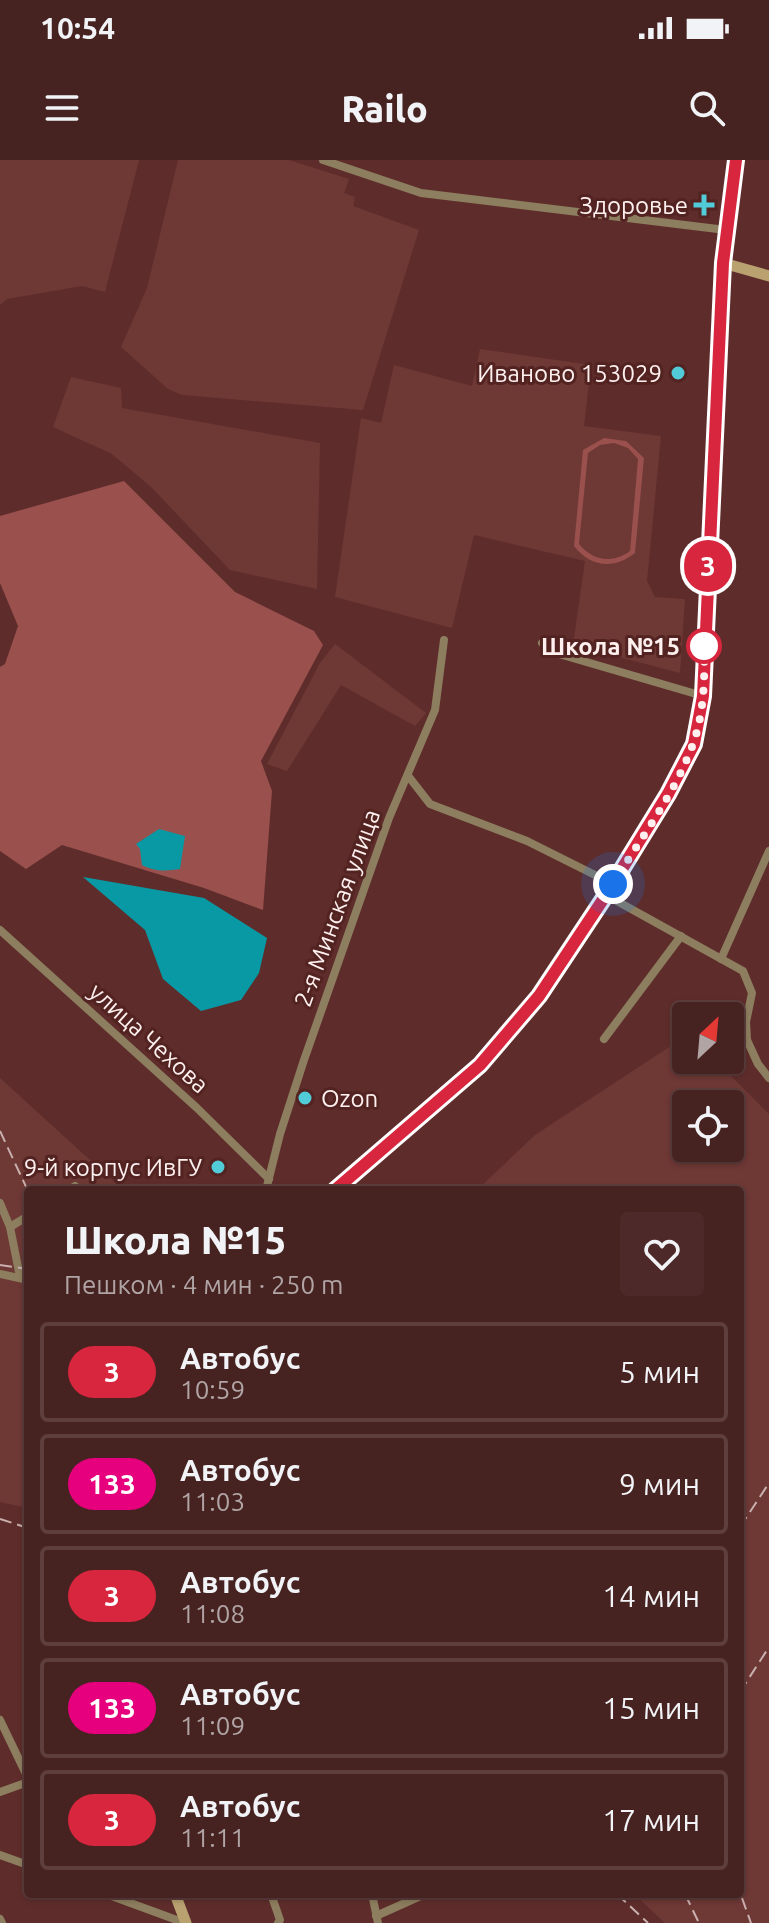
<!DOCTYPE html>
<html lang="ru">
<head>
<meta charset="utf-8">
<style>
	body { margin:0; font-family:Ubuntu,sans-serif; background:#4d2a29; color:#f1f3f6; height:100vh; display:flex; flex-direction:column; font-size:30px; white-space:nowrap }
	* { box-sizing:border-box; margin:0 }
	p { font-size:26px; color:#b0a4a5 }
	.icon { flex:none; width:44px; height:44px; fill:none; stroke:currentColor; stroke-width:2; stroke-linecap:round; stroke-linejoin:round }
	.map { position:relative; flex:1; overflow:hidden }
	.sheet { position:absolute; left:24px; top:1026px; width:720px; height:712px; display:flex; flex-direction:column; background:#462220; border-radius:8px; box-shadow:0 2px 6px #0004,0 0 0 2px #5e3f3e }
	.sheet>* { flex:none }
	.badge { padding:0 16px; border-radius:26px; font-size:28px; line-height:52px }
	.needle { width:52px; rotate:26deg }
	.controls { position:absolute; left:672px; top:842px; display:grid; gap:16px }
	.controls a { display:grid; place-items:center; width:72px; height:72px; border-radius:8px; background:#462220; box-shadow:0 2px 6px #0004,0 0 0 2px #5e3f3e; font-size:40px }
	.you { position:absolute; width:40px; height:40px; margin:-20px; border:6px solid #fff; border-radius:50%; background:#1a73e8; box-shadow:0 0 0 12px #1a73e833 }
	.map>.badge { position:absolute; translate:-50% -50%; box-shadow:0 0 0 4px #fff }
	.round { display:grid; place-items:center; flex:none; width:84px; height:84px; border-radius:8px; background:#4d2a29 }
	.summary { display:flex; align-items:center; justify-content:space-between; height:136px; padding:0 40px }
	h1 { font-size:38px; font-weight:800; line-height:60px }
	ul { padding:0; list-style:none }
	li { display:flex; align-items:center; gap:24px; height:100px; margin:0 16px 12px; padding:0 24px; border:4px solid #5e3f3e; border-radius:8px }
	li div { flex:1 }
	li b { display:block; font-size:30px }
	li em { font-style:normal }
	li .badge { min-width:88px; font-weight:700; text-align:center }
	.status { display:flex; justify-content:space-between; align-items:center; height:56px; padding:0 40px; background:#462220; direction:ltr }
	.status svg { height:22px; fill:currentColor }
	header { display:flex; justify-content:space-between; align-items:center; height:104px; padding:0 40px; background:#462220; font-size:36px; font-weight:800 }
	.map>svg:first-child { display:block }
</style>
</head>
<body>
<div class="status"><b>10:54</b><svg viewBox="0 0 49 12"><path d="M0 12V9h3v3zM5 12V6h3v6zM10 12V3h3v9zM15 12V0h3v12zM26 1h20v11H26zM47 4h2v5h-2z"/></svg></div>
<header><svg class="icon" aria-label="menu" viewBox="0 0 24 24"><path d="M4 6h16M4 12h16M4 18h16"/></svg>Railo<svg class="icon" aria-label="search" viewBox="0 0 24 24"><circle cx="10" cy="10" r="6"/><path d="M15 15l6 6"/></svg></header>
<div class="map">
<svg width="769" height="1763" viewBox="0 0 769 1763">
	<rect width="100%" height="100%" fill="#5e2d2b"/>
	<!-- built -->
	<g fill="#6e3835" fill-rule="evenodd">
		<path d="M 0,0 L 139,0 L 105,132 L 82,126 L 7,139 L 0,145 Z"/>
		<path d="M 178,0 L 289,0 L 349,19 L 344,33 L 355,37 L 353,46 L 419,70 L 363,250 L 182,235 L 168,229 L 121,187 L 147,128 Z"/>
		<path d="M 480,189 L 591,205 L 584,266 L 661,276 L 647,421 L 655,437 L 685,439 L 680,513 L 573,485 L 585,401 L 474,375 L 452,468 L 335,437 L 361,258 L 381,263 L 394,205 L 472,226 Z"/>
		<path d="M 71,217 L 121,228 L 122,248 L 320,283 L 317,429 L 230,410 L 152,328 L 112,294 L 53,267 Z"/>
		<path d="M 335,484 L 426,553 L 415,566 L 341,525 L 287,611 L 267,604 L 320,503 Z"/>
		<path d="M 686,876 L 686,900 L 715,900 L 769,954 L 769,1763 L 665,1763 L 634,1734 L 740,1734 L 740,1030 L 477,1030 L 535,975 ZM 686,944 L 730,944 L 730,988 L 686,988 Z"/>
		<path d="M 0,918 L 123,1030 L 28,1030 L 28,1348 L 0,1342 Z"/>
	</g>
	<!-- garden -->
	<g fill="#9a504c" fill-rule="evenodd">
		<path d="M 604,278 L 626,281 L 644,298 L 635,393 C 614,410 590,407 574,386 L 583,290 ZM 614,283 L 628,288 L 638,299 L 630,391 C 612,404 593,401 579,384 L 588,293 L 600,285 Z"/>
		<path d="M 124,321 L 235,432 L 314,471 L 323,485 L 261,601 L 272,631 L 263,750 L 204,728 L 62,685 L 26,709 L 0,691 L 0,507 L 5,504 L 18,466 L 0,423 L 0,356 Z"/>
	</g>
	<!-- water -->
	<g fill="#0999a4">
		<path d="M 159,669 L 185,676 L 180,709 C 166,711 155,712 142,705 L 140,689 L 136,684 Z"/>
		<path d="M 83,717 L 204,738 L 267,778 L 259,813 L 241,840 L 201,851 L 163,819 L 145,770 Z"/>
	</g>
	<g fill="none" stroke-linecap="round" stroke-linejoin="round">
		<!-- street -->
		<g stroke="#8d7e5f" stroke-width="8">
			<path d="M 323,0 L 421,33 L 726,70"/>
			<path d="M 542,483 L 559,494 L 703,536"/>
			<path d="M 409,617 L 430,644 L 527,681 L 613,724"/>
			<path d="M 606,735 L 743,811 L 752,833 L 746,862 L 747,880 L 758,904 L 769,918"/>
			<path d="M 0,770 L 197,948 L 269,1019"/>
			<path d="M 721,799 L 769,691"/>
			<path d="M 604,879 L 681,776"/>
			<path d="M 69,1030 L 75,1026 L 78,1030"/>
			<path d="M 266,1030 L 280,974 L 304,900 L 389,658 L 435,550 L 444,480"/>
			<path d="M 0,1043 L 10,1067"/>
			<path d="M 0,1114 L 28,1120"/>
			<path d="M 20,1117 L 10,1067 L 28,1056"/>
			<path d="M 0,1560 L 28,1618"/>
			<path d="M 0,1632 L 28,1622"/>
			<path d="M 0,1695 L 28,1705"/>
			<path d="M 106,1734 L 185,1763"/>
			<path d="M 271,1734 L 280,1760 L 278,1763"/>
			<path d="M 372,1734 L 378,1763"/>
			<path d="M 376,1756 L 425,1734"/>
			<path d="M 0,1759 L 2,1763"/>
		</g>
		<!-- secondary -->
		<g stroke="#b9a170" stroke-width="11">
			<path d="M 723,103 L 769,116"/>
			<path d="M 335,1030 L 480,905 L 539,836 L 606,735 L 668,634 L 694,584 L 703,536 L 723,103 L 736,0"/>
			<path d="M 175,1734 L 186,1763"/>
		</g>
		<!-- rail -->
		<g stroke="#c9b0ae" stroke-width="2" stroke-dasharray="12 6" stroke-linecap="butt">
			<path d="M 0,971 L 28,1031"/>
			<path d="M 0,1105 L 28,1109"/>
			<path d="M 0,1359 L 28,1368"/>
			<path d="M 740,1367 L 769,1323"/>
			<path d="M 740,1532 L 769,1487"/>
			<path d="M 617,1734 L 648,1763"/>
			<path d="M 685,1734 L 699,1763"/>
			<path d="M 742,1738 L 751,1763"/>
		</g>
	</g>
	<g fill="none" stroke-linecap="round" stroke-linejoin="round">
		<defs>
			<path id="line" d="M 335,1030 L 480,905 L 539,836 L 606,735 L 668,634 L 694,584 L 703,536 L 723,103 L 736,0"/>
		</defs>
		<!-- line casing -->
		<use href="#line" stroke="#fff" stroke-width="18"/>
		<!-- line -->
		<use href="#line" stroke="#d7263d" stroke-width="12"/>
		<!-- walk -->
		<path stroke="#fdf0ef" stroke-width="8" stroke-dasharray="0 14.4" d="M 613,724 C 640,679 675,634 693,584 C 704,554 705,518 704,486"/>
	</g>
	<!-- markers -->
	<g fill="#52cbd8" stroke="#522321" stroke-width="3">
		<path d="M700 33h8v8h8v8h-8v8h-8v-8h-8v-8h8z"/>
		<circle cx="678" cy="213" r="8"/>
		<circle cx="305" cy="938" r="8"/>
		<circle cx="218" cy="1007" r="8"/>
	</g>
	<circle fill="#fff" stroke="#d7263d" stroke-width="4" cx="704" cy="486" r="16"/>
	<g text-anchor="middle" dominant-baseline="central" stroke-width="6" stroke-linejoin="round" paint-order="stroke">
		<!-- poi labels -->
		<g font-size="24" fill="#fdf0ef" stroke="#522321" text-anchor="end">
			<text x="688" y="45">Здоровье</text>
			<text x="662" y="213">Иваново 153029</text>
			<text x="321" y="938" text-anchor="start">Ozon</text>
			<text x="202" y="1007">9-й корпус ИвГУ</text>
		</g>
		<!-- stop labels -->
		<g font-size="24" font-weight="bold" fill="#fdf0ef" stroke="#522321" text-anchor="end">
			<text x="680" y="486">Школа №15</text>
		</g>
		<!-- street labels -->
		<g font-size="24" fill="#fdf0ef" stroke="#522321">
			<text transform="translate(337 748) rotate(-70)">2-я Минская улица</text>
			<text transform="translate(149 878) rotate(42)">улица Чехова</text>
		</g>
	</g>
</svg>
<div class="controls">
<a><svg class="needle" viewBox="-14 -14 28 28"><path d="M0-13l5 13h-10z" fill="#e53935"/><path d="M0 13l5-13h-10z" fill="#b0a4a5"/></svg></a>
<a><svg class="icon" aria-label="locate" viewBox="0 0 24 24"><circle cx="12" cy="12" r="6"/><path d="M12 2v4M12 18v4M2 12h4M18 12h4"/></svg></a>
</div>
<div class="you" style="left:613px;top:724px"></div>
<b class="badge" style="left:708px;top:406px;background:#d7263d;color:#fff">3</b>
<section class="sheet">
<div class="summary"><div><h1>Школа №15</h1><p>Пешком · 4 мин · 250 m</p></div><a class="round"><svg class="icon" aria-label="heart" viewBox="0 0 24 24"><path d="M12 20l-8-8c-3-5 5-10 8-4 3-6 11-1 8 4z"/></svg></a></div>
<ul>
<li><span class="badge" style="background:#d7263d;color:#fff">3</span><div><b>Автобус</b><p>10:59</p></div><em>5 мин</em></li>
<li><span class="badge" style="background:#e6007e;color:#fff">133</span><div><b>Автобус</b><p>11:03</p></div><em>9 мин</em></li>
<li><span class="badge" style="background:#d7263d;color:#fff">3</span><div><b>Автобус</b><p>11:08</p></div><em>14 мин</em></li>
<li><span class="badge" style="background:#e6007e;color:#fff">133</span><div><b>Автобус</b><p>11:09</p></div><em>15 мин</em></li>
<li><span class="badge" style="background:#d7263d;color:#fff">3</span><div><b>Автобус</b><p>11:11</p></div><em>17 мин</em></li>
</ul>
</section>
</div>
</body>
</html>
